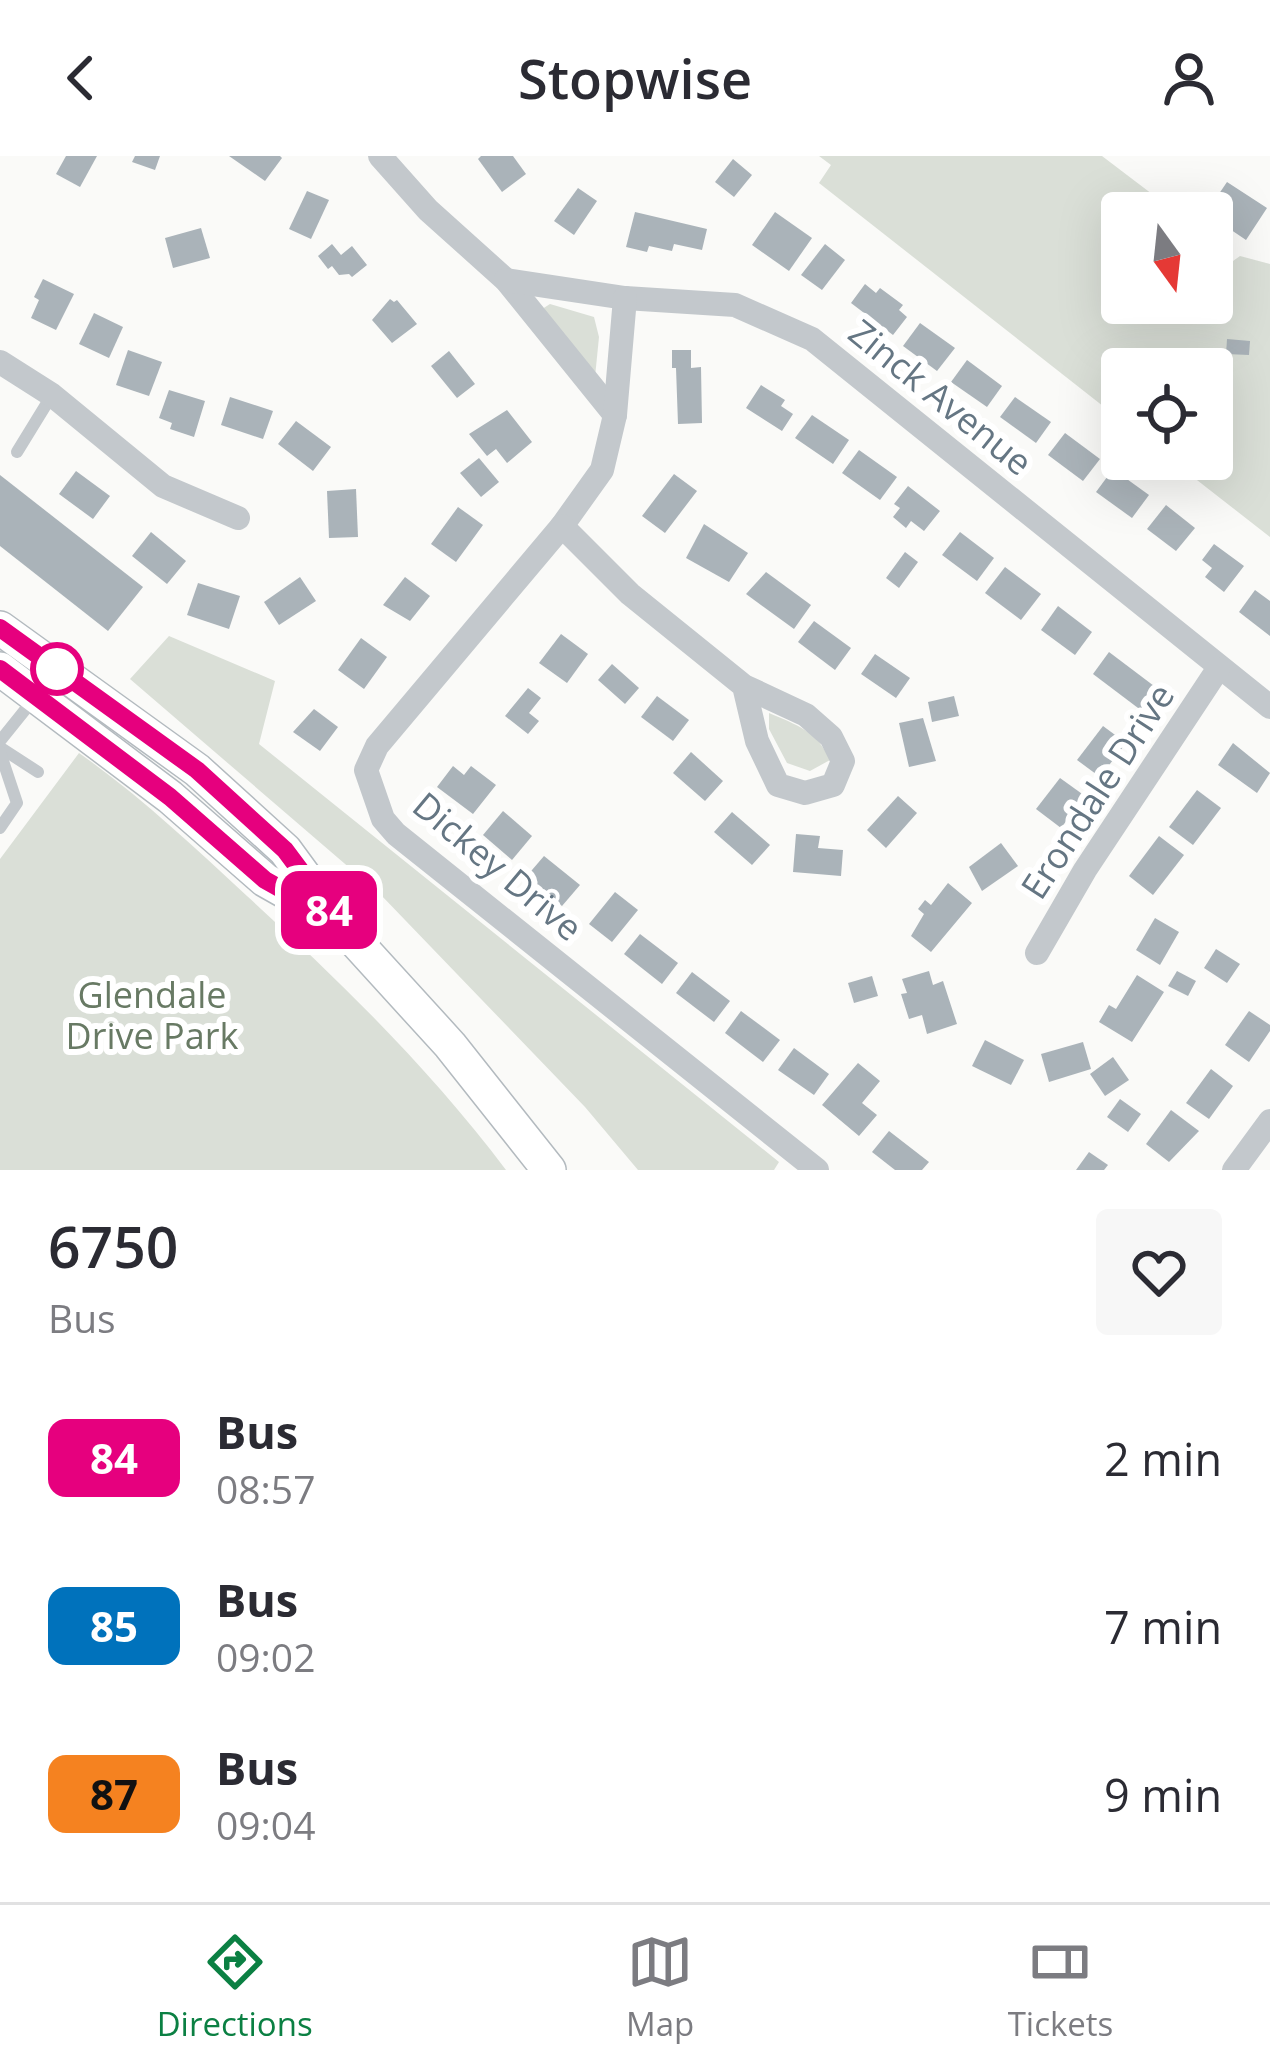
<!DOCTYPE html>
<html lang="en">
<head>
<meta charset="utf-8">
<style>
	body { margin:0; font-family:"Open Sans",sans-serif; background:#f7f7f7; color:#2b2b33; height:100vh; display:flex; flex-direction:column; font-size:45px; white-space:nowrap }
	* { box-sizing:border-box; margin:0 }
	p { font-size:39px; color:#7c7c81 }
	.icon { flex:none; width:66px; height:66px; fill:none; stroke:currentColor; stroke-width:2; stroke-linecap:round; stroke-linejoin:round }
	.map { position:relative; height:1014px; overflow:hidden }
	.drawer { display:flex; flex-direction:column; background:#fff; flex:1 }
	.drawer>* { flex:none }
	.badge { padding:0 24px; border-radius:18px; font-size:42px; line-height:78px }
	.needle { width:78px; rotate:165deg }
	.buttons { position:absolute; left:1101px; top:36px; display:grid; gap:24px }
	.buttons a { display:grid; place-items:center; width:132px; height:132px; border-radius:12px; background:#fff; box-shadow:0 12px 48px #0002; font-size:60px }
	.map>.badge { position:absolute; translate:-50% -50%; box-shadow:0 0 0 6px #fff }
	.round { display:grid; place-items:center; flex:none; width:126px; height:126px; border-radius:12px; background:#f7f7f7 }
	.headline { display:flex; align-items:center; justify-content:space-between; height:204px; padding:0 48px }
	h1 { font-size:57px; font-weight:600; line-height:90px }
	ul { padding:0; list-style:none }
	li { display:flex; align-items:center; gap:36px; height:168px; padding:0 48px }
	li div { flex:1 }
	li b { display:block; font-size:45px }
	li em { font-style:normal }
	li .badge { min-width:132px; font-weight:700; text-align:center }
	header { display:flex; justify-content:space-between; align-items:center; height:156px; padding:0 48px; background:#fff; font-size:54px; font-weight:600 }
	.tabs { display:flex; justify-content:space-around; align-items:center; height:168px; border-top:3px solid #e1e1e2; background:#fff; font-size:33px; color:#7c7c81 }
	.tabs a { display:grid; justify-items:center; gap:6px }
	.tabs .on { color:#0b8043 }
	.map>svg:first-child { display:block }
</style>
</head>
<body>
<header><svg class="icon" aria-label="back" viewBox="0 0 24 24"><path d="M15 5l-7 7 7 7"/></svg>Stopwise<svg class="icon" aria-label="person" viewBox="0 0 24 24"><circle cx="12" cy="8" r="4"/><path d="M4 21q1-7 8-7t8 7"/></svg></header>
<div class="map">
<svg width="1270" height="1014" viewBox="0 0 1270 1014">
	<rect width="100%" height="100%" fill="#fafaf8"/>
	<!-- green -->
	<g fill="#dadfd7">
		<path d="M 819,0 L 1102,0 L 1177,57 L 1122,57 L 1122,147 L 1212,147 L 1212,120 L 1240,100 L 1270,108 L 1270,381 L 1170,303 L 1212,303 L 1212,213 L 1122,213 L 1122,265 L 819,27 L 831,9 Z"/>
		<path d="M 550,148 L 594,161 L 599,181 L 595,221 L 536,157 Z"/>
		<path d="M 169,480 L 275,525 L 259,588 L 779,1006 L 774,1014 L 638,1014 L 585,951 L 380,738 L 130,523 Z"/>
		<path d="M 769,557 C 797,569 817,575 830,604 L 810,615 L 787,607 L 769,573 Z"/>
		<path d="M 79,597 C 139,639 193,690 247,740 C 339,824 431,914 506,1014 L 0,1014 L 0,703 Z"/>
	</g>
	<!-- building -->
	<g fill="#aab3b9">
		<path d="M 66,0 L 97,0 L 80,31 L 56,18 Z"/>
		<path d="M 135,0 L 160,0 L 155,14 L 132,6 Z"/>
		<path d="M 229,0 L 280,0 L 282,2 L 265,25 Z"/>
		<path d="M 481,0 L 513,0 L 526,18 L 502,36 L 478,3 Z"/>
		<path d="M 733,3 L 752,19 L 734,41 L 715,26 Z"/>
		<path d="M 1227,26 L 1267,52 L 1246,84 L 1212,61 L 1212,57 L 1206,57 Z"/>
		<path d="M 578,32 L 597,45 L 574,79 L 554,65 Z"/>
		<path d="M 307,35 L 329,44 L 311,83 L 289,73 Z"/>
		<path d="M 635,56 L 707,73 L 702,94 L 674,88 L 672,95 L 649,90 L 647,96 L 626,91 Z"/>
		<path d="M 775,56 L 812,82 L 789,115 L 752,89 Z"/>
		<path d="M 201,72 L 210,102 L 173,112 L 165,82 Z"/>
		<path d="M 332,88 L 341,99 L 352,90 L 367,109 L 352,121 L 349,118 L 339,119 L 332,110 L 328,113 L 318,100 Z"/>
		<path d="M 825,88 L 845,104 L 822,134 L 801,119 Z"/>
		<path d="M 43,123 L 74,138 L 56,174 L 31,162 L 39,144 L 34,141 Z"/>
		<path d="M 865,128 L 876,137 L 880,132 L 903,149 L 899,154 L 907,161 L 893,179 L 851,147 Z"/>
		<path d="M 390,143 L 394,146 L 397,144 L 417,168 L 392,187 L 372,164 Z"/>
		<path d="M 94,157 L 123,171 L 109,202 L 79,188 Z"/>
		<path d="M 920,167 L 955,192 L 937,215 L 903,190 Z"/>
		<path d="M 1227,183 L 1250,185 L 1249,199 L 1226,198 Z"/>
		<path d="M 128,194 L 162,206 L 149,240 L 116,229 Z"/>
		<path d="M 672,194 L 691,194 L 691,212 L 701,211 L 702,267 L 678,268 L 676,212 L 672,212 Z"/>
		<path d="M 449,195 L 475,228 L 457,242 L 431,210 Z"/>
		<path d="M 967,204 L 1002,230 L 987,251 L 951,226 Z"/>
		<path d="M 761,229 L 785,244 L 781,250 L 793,258 L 782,275 L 746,252 Z"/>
		<path d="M 169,234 L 205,245 L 194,281 L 170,273 L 172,267 L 159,262 Z"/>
		<path d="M 230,241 L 273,255 L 263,283 L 221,269 Z"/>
		<path d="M 1015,241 L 1051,266 L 1036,287 L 1000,261 Z"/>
		<path d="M 507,254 L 532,286 L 507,307 L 496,293 L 487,300 L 469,278 Z"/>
		<path d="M 812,259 L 849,284 L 833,308 L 795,282 Z"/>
		<path d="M 296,265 L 331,291 L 313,315 L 278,288 Z"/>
		<path d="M 1065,277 L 1100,303 L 1083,325 L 1048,299 Z"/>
		<path d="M 859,294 L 897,321 L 880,344 L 842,317 Z"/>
		<path d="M 479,302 L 499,326 L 481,341 L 460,317 Z"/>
		<path d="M 1113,313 L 1149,339 L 1132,362 L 1096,336 Z"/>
		<path d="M 76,315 L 110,340 L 93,363 L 59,338 Z"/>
		<path d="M 674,318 L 697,335 L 665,377 L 642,360 Z"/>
		<path d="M 0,319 L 143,431 L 108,475 L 0,390 Z"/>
		<path d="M 908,330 L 940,355 L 924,375 L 911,365 L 906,372 L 893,361 L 900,352 L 894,348 Z"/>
		<path d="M 356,333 L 358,381 L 329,382 L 327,335 Z"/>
		<path d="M 1166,349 L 1195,372 L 1176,395 L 1147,373 Z"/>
		<path d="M 458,351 L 483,369 L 456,406 L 431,388 Z"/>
		<path d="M 704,368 L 748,397 L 729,426 L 686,402 Z"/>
		<path d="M 151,376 L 186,405 L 167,428 L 132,400 Z"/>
		<path d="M 960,376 L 994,402 L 977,425 L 942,399 Z"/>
		<path d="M 1214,388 L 1244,410 L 1224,436 L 1205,421 L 1212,412 L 1202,404 Z"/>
		<path d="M 905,396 L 918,406 L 899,432 L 886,422 Z"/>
		<path d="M 1005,411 L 1041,438 L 1021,464 L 985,437 Z"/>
		<path d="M 766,416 L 811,449 L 794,473 L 746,438 Z"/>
		<path d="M 300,421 L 316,445 L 279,469 L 264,446 Z"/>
		<path d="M 405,421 L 430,440 L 410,465 L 383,449 Z"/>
		<path d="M 198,427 L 240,440 L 229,473 L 187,459 Z"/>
		<path d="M 1255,434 L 1270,445 L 1270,480 L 1239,456 Z"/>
		<path d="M 1058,450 L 1092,476 L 1075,499 L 1041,474 Z"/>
		<path d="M 814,465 L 851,492 L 835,514 L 798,486 Z"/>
		<path d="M 561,478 L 588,498 L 567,527 L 539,507 Z"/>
		<path d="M 361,482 L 387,501 L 364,533 L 338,514 Z"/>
		<path d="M 1109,496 L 1162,536 L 1146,558 L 1093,518 Z"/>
		<path d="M 875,498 L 910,522 L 896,542 L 861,518 Z"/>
		<path d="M 612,508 L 639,532 L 625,548 L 598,524 Z"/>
		<path d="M 528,532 L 541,542 L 529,557 L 539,565 L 528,578 L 505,560 Z"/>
		<path d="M 657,540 L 689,564 L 673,585 L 641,561 Z"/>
		<path d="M 954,540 L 959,560 L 932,566 L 928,546 Z"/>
		<path d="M 314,553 L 338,571 L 320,595 L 293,576 Z"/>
		<path d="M 923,562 L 936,605 L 909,611 L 899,567 Z"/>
		<path d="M 1103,570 L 1126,587 L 1100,621 L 1077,604 Z"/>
		<path d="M 1233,587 L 1270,617 L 1257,637 L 1218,609 Z"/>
		<path d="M 691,596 L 723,625 L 705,645 L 673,617 Z"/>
		<path d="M 453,610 L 464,619 L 471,610 L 496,629 L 473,658 L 437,631 Z"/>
		<path d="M 1060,622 L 1085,640 L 1061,672 L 1036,653 Z"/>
		<path d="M 1197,634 L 1221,652 L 1193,689 L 1169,671 Z"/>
		<path d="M 898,640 L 917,657 L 886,692 L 867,674 Z"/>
		<path d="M 503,655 L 532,680 L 512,704 L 483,679 Z"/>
		<path d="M 732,656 L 770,689 L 752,709 L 714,676 Z"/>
		<path d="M 796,678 L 820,680 L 818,692 L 843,694 L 841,720 L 793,716 Z"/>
		<path d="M 1159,680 L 1184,699 L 1153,739 L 1129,720 Z"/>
		<path d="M 1001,687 L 1018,710 L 982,735 L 969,711 Z"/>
		<path d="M 544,700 L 580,729 L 562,750 L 526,721 Z"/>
		<path d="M 948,727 L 972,747 L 931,796 L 911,780 L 924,758 L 918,753 L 925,744 L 931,749 Z"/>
		<path d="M 615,736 L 638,754 L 612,786 L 589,768 Z"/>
		<path d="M 1155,762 L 1179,776 L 1160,809 L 1136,794 Z"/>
		<path d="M 640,778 L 678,807 L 662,828 L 624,798 Z"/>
		<path d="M 1216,793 L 1240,808 L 1227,827 L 1204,812 Z"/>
		<path d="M 929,815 L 933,829 L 943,825 L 957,868 L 927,878 L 922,859 L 909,863 L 901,838 L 907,837 L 902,823 Z"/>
		<path d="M 1177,815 L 1196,825 L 1188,840 L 1168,830 Z"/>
		<path d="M 692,816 L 730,845 L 714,866 L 676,837 Z"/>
		<path d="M 1137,819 L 1164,836 L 1132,886 L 1099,866 L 1109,849 L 1116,853 Z"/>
		<path d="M 872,820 L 878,840 L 854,847 L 848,827 Z"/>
		<path d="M 741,855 L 780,884 L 763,906 L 725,877 Z"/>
		<path d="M 1249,855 L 1270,869 L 1270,875 L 1249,906 L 1225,889 Z"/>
		<path d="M 985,884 L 1024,904 L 1011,929 L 972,910 Z"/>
		<path d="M 1083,886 L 1091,913 L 1049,926 L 1041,898 Z"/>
		<path d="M 794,892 L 829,918 L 814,939 L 778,914 Z"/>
		<path d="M 1113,901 L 1129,924 L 1105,940 L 1090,918 Z"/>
		<path d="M 858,907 L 880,925 L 862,947 L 877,959 L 859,980 L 822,949 Z"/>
		<path d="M 1211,913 L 1233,930 L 1209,963 L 1186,947 Z"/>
		<path d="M 1120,943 L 1141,958 L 1128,976 L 1107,961 Z"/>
		<path d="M 1171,954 L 1199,975 L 1169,1006 L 1146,988 Z"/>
		<path d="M 889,975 L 929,1006 L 922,1014 L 895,1014 L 872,996 Z"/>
		<path d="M 1089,996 L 1108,1009 L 1104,1014 L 1076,1014 Z"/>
	</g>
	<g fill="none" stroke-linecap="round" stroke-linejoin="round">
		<defs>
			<g id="secondary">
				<path d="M 0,472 L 197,614 L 285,694 L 337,765 L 450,889 L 549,1014"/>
				<path d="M 0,513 L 170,641 L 265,724 L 325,758"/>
			</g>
		</defs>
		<!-- secondary casing -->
		<use href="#secondary" stroke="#b3babf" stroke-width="36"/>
		<!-- lane -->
		<g stroke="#c3c8cc" stroke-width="12">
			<path d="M 17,296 L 52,239"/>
			<path d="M 0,585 L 33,544"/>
			<path d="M 1,592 L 38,616"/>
			<path d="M 0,596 L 17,647 L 0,672"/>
		</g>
		<!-- street -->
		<g stroke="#c3c8cc" stroke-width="24">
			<path d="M 380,0 L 428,54 L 506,124 L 615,259"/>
			<path d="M 506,124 L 625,142 L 735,149 L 812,183 L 1270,551"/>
			<path d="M 625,142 L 615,259 L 602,314 L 562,370 L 377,590 L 366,614 L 383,663 L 396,678 L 817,1014"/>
			<path d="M 0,206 L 52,239 L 163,330 L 238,362"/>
			<path d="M 562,370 L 630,438 L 744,530 L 806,559 L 831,581 L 843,605 L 833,629 L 805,637 L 778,629 L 757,585 L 744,530"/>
			<path d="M 1037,797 L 1085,714 L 1218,513"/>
			<path d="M 1234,1014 L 1270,965"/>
		</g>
		<!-- secondary -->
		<use href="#secondary" stroke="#fff" stroke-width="33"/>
	</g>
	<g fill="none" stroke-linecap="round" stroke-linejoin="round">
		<defs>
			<path id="line" d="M 0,472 L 197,614 L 285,694 L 338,765 L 265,724 L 170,641 L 0,513"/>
		</defs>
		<!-- line casing -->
		<use href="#line" stroke="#fff" stroke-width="27"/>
		<!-- line -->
		<use href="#line" stroke="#e6007e" stroke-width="18"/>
	</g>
	<!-- markers -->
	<circle fill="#fff" stroke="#e6007e" stroke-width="6" cx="57" cy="513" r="24"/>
	<g text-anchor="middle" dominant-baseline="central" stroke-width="12" stroke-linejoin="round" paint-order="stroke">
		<!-- street labels -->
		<g font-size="36" fill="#657683" stroke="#fff">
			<text transform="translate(941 241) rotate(39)">Zinck Avenue</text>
			<text transform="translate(1097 635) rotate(-57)">Erondale Drive</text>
			<text transform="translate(498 710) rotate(40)">Dickey Drive</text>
		</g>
		<!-- park labels -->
		<g font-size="36" fill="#687a64" stroke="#fff">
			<text x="152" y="838">Glendale<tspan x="152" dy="41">Drive Park</tspan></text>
		</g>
	</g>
</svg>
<div class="buttons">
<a><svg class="needle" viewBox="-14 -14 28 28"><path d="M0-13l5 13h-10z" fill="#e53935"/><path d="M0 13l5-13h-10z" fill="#7c7c81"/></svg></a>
<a><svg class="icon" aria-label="locate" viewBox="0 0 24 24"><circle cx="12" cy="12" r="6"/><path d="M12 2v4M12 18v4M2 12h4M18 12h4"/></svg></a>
</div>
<b class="badge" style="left:329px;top:754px;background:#e6007e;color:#fff">84</b>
</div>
<section class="drawer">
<div class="headline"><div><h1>6750</h1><p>Bus</p></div><a class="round"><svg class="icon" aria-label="heart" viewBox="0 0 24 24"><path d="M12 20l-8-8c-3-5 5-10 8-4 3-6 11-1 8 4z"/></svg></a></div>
<ul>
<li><span class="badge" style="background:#e6007e;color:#fff">84</span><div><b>Bus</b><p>08:57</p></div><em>2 min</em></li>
<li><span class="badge" style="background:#0072bc;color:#fff">85</span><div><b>Bus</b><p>09:02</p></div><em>7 min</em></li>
<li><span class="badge" style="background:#f58220;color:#111">87</span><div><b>Bus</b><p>09:04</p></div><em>9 min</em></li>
</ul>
</section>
<nav class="tabs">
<a class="on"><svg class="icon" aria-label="directions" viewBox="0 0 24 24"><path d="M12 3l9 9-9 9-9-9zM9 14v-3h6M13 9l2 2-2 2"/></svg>Directions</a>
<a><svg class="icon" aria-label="map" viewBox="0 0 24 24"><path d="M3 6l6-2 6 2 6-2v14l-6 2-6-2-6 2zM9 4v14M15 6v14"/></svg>Map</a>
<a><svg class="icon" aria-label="tickets" viewBox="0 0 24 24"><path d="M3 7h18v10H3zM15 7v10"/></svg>Tickets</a>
</nav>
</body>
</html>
